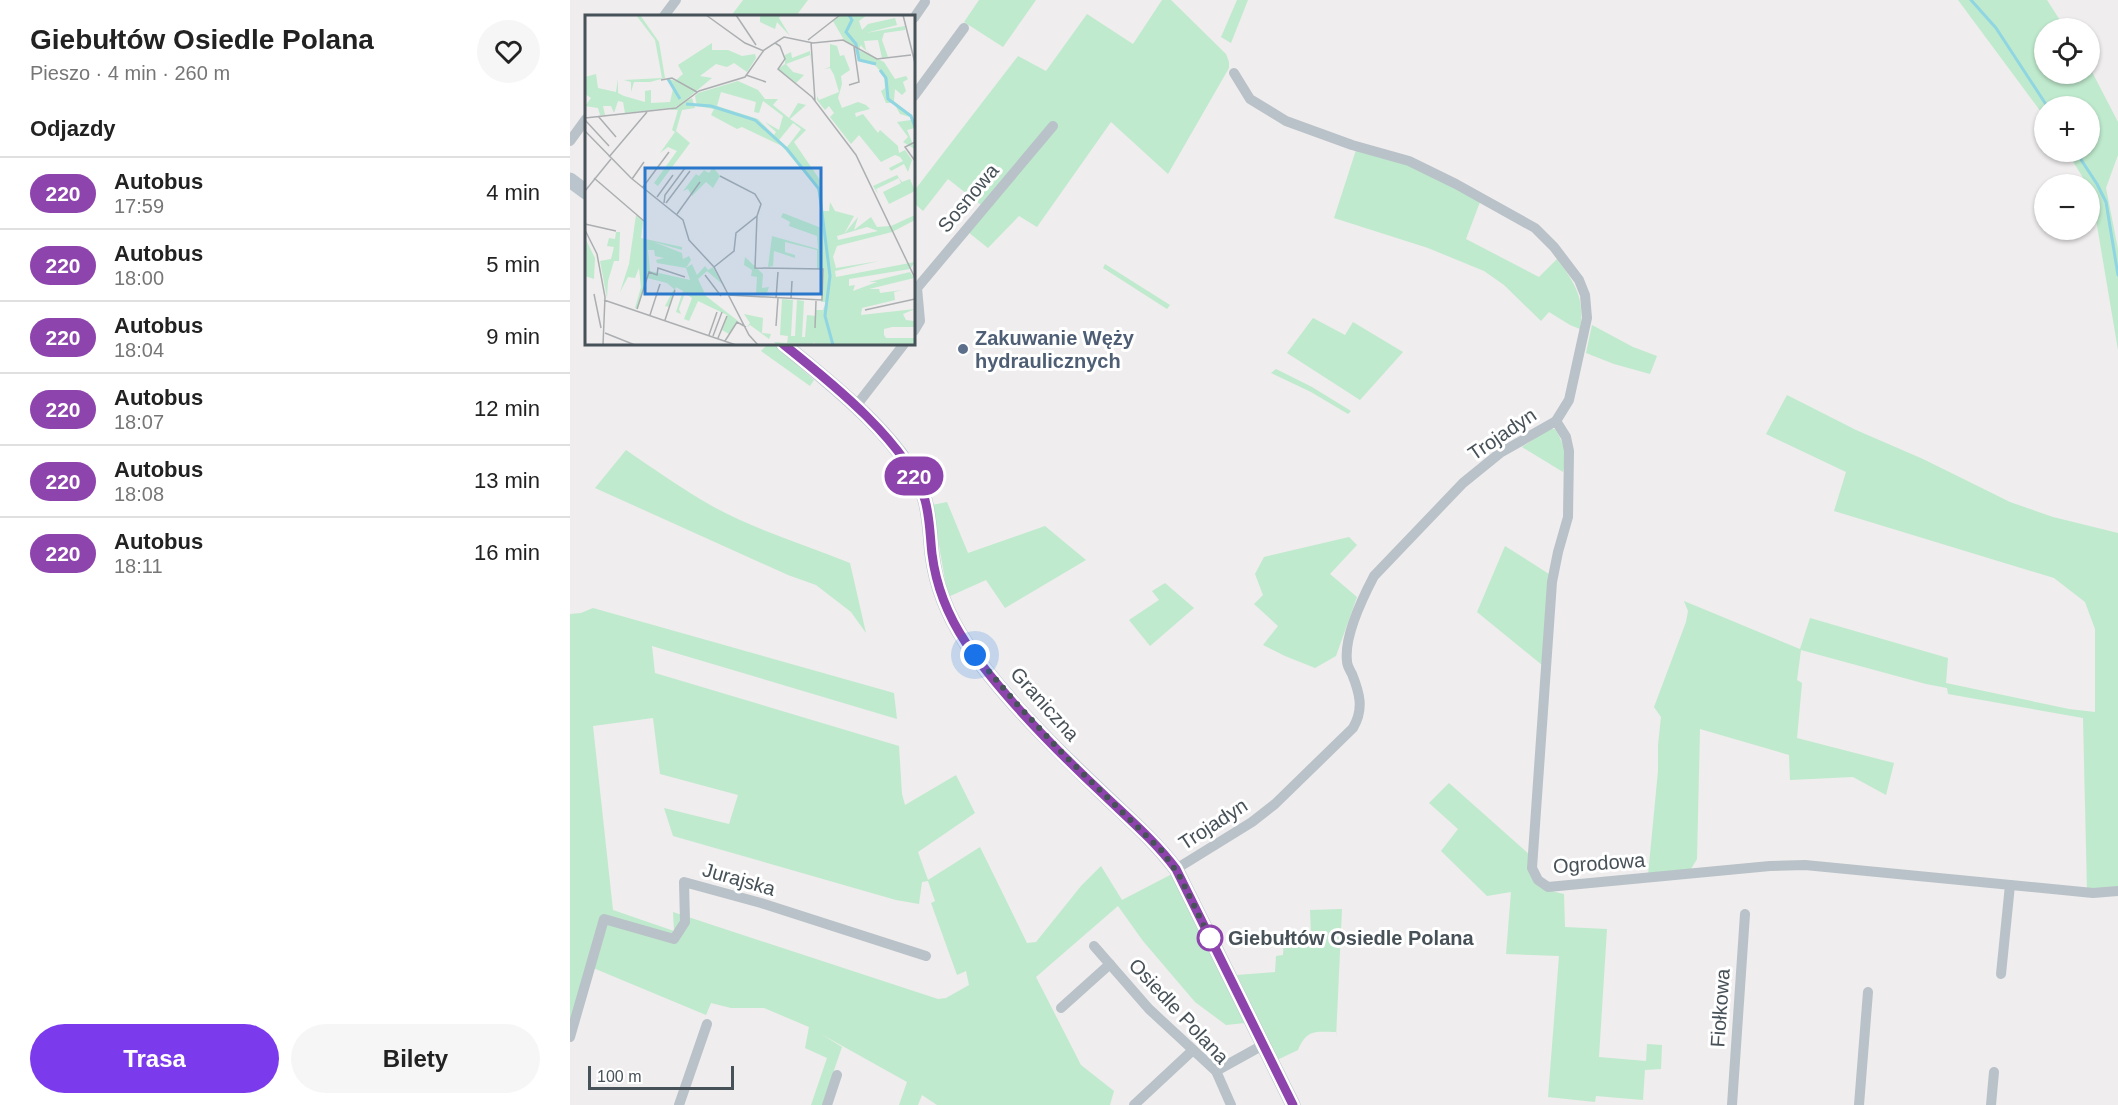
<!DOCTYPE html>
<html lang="pl">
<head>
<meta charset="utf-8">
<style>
	body { margin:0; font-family:Helvetica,sans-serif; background:#f6f6f6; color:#222; height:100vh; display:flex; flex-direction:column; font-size:22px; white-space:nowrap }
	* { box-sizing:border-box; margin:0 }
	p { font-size:20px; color:#767676 }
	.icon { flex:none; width:33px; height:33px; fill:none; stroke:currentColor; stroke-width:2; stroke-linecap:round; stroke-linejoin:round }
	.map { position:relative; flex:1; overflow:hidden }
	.sheet { display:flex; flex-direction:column; background:#fff; width:570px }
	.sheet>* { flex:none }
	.badge { padding:0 12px; border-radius:20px; font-size:21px; line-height:39px }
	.fabs { position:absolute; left:1464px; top:18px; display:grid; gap:12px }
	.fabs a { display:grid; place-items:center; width:66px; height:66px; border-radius:50%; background:#fff; box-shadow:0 2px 4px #0004; font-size:30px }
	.scale { position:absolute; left:18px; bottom:15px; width:146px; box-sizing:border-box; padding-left:6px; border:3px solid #475158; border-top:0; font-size:16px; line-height:21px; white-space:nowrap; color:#475158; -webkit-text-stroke:4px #fff; paint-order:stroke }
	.you { position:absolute; width:30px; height:30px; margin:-15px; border:4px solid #fff; border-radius:50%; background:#1a73e8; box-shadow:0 0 0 9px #1a73e833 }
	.map>.badge { position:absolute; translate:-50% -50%; box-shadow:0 0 0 3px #fff }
	h2 { padding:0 30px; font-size:22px; line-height:54px }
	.round { display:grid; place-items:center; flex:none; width:63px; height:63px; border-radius:32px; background:#f6f6f6 }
	.headline { display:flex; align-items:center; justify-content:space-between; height:102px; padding:0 30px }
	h1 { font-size:28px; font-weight:700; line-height:45px }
	.action { display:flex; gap:12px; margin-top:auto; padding:12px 30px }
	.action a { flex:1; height:69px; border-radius:36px; background:#7c3aed; color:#fff; font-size:24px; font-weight:700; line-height:69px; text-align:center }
	.action a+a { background:#f6f6f6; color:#222 }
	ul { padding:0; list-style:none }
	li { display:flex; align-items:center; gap:18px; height:72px; padding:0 30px; border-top:2px solid #e0e0e0 }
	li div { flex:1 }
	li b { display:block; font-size:22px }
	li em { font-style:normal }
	li .badge { min-width:66px; font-weight:700; text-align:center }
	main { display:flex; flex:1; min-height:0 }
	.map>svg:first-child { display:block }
</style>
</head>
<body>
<main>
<section class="sheet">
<div class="headline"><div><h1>Giebułtów Osiedle Polana</h1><p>Pieszo · 4 min · 260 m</p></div><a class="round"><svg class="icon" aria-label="heart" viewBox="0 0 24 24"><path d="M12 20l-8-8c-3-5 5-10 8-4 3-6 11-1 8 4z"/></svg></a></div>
<h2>Odjazdy</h2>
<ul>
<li><span class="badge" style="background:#8e44ad;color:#fff">220</span><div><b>Autobus</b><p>17:59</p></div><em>4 min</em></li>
<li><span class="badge" style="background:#8e44ad;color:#fff">220</span><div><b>Autobus</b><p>18:00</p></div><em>5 min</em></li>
<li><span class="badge" style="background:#8e44ad;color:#fff">220</span><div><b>Autobus</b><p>18:04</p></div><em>9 min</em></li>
<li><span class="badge" style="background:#8e44ad;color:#fff">220</span><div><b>Autobus</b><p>18:07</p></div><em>12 min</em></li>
<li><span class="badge" style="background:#8e44ad;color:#fff">220</span><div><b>Autobus</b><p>18:08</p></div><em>13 min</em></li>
<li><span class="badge" style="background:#8e44ad;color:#fff">220</span><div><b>Autobus</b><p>18:11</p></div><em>16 min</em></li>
</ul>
<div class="action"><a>Trasa</a><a>Bilety</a></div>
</section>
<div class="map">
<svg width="1548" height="1105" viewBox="0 0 1548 1105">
	<rect width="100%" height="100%" fill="#efeded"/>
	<!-- green -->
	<g fill="#bfeacd" fill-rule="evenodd">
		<path d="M 173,0 L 238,0 L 226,16 L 161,16 Z"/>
		<path d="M 409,0 L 466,0 L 433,47 L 394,22 Z"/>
		<path d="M 592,0 L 601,0 L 656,54 L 659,62 L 659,68 L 598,174 L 541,122 L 467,227 L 449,216 L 418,248 L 393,228 L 411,205 L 378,179 L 353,211 L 344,203 L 344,191 L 448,56 L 476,71 L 517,14 L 563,44 Z"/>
		<path d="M 667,0 L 678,0 L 661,43 L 651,37 Z"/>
		<path d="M 1388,0 L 1477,0 L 1495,28 L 1474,28 L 1474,74 L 1520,74 L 1520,68 L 1548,122 L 1548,155 L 1536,188 L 1548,249 L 1548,350 L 1520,184 L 1517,184 L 1497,152 L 1520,152 L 1520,106 L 1474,106 L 1474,116 Z"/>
		<path d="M 786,150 L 835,164 L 869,179 L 910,202 L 896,239 L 969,277 L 987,259 C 1005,283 1015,298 1010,329 L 1000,325 L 979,312 L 971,321 L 934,285 L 914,271 L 858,248 L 764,218 Z"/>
		<path d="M 535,264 L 600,305 L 597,309 L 533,268 Z"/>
		<path d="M 743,318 L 775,335 L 783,322 L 833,352 L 790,400 L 717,353 Z"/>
		<path d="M 1022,325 L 1063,347 L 1087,356 L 1080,374 L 1044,364 L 1016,353 Z"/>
		<path d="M 198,344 L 203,344 L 244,380 L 240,386 L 191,351 Z"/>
		<path d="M 706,369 L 742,387 L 781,411 L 778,414 L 741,392 L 701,373 Z"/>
		<path d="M 1217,395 L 1286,430 L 1353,459 L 1440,502 L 1483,517 L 1548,533 L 1548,889 L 1517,890 L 1513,718 L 1378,694 L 1377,688 L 1356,684 L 1231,650 L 1227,680 L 1232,683 L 1227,738 L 1324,763 L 1316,795 L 1283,777 L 1220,780 L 1219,755 L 1130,729 L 1127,859 L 1121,869 L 1078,875 L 1088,771 L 1088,745 L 1091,717 L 1084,707 L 1116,622 L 1118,611 L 1114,601 L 1230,649 L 1240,618 L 1378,658 L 1376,683 L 1499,709 L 1525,712 L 1525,629 L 1515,602 L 1484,578 L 1264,511 L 1276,472 L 1196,434 Z"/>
		<path d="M 979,429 L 985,429 C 994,443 997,456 993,472 L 952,447 Z"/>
		<path d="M 56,450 C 84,469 112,489 142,506 C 185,530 234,544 280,563 L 296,633 L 281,612 L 246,585 L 218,575 L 25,488 Z"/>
		<path d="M 377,502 L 398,553 L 475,526 L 516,560 L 435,608 L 416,580 L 378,597 L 362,505 Z"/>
		<path d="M 779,537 L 787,545 L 760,574 L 787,597 L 766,656 L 745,668 L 715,656 L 693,645 L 708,626 L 684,604 L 693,595 L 685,574 L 694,557 Z"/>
		<path d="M 935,546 L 979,574 L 972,665 L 907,612 Z"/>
		<path d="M 595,583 L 624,608 L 580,646 L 559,620 L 589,600 L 582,591 Z"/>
		<path d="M 23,608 L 324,693 L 327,719 L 82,646 L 85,673 L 329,746 L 332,794 L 335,805 L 386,775 L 405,813 L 348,852 L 358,880 L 410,847 L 457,943 L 466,942 L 511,886 L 531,866 L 552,900 L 602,874 L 675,1023 L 656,1025 L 625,1002 L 573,941 L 548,906 L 466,977 L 511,1065 L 544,1091 L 540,1105 L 367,1105 L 352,1095 L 348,1105 L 329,1105 L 337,1082 L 251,1034 L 272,1047 L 252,1105 L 241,1105 L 257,1058 L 235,1048 L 239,1027 L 194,1008 L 161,1008 L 141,1003 L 136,1015 L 16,965 L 0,1024 L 0,614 L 11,613 ZM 83,718 L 90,774 L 168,795 L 159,824 L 94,808 L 103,836 L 326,900 L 349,904 L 352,882 L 358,881 L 365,901 L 361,903 L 387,975 L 396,971 L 399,985 L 376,998 L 368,999 L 103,912 L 104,931 L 43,910 L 23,726 Z"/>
		<path d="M 879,783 L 960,855 C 960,886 964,887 994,894 L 995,927 L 1037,929 L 1029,1057 L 1076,1061 L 1077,1044 L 1092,1045 L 1091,1069 L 1075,1070 L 1073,1100 L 1026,1096 L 1025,1102 L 978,1097 L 989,956 L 936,954 L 941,892 L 917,896 L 871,851 L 888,829 L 859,803 Z"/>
		<path d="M 772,909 L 766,1038 L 766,1032 C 745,1032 737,1029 728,1050 L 707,1060 L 667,975 L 705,972 L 706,956 L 713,955 L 714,939 L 741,935 L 740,910 Z"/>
	</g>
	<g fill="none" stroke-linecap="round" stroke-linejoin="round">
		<!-- stream -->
		<g stroke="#90d5e2" stroke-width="3">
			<path d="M 1401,0 L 1426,28 L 1477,106"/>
			<path d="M 1506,152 L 1527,184 L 1536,202 L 1548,275"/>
		</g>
		<!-- street -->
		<g stroke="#b9c2c8" stroke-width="10">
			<path d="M 94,16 L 106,0"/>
			<path d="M 344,18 L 355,2"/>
			<path d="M 344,96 L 394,28"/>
			<path d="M 0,141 L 16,119"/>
			<path d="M 344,331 L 350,321 L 347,288 L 483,126"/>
			<path d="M 286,406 L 334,344"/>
			<path d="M 986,421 L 996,437 L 999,451 L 998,517 L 988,552 L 982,582 L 962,868 L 968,880 L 978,887 L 1200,866 L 1235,865 L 1523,893 L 1548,891"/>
			<path d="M 606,869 L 682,822 L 705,804 L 783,728 C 794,709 790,694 782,674 C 780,670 777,666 777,661 C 774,637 793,597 804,576 L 893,483 L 930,453 L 986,421 L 999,400 L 1017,318 L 1015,295 L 1009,280 L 984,247 L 965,228 L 886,184 L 839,161 L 782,145 L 716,121 L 680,99 L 664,73"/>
			<path d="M 524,946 L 579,1009 L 646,1071 L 661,1105"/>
			<path d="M 1431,974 L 1440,885"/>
			<path d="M 491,1008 L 540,964"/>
			<path d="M 0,1037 L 34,919 L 104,939 L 115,922 L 114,882 L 191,903 L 356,956"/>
			<path d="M 646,1071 L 693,1045"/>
			<path d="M 109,1105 L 137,1024"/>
			<path d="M 257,1105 L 267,1075"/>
			<path d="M 564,1105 L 623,1050"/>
			<path d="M 1162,1105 L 1175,914"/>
			<path d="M 1289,1105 L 1298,992"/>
			<path d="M 1421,1105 L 1424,1072"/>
		</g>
		<!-- secondary -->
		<g stroke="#bac4cd" stroke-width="15">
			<path d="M 0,180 L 16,192"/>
			<path d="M 213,344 C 258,381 338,442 355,500 C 360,518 360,536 362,554 C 366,587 378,616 396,643 C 431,695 484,747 530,791 C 557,817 584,840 606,869 L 723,1105"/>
		</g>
	</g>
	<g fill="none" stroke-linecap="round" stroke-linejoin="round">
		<defs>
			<path id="line" d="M 213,344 C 258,380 338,443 355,500 C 360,518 360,536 362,554 C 366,586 378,616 396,643 C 432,696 486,750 533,794 C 559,819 585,841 606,869 L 723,1105"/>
		</defs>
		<!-- line casing -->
		<use href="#line" stroke="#fff" stroke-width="14"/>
		<!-- line -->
		<use href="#line" stroke="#8e44ad" stroke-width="9"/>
		<!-- walk -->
		<path stroke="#475158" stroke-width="6" stroke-dasharray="0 10.8" d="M 405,655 L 446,703 L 495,756 L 592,851 L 609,875 L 640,938"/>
	</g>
	<!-- markers -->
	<circle fill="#5c6f8a" stroke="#fff" stroke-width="2" cx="393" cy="349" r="6"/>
	<circle fill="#fff" stroke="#8e44ad" stroke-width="3" cx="640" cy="938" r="12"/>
	<g text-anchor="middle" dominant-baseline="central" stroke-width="6" stroke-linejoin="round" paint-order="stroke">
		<!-- street labels -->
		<g font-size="20" fill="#475158" stroke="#fff">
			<text transform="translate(398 198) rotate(-50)">Sosnowa</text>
			<text transform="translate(932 434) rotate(-34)">Trojadyn</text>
			<text transform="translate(475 704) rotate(48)">Graniczna</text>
			<text transform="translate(643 824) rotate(-33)">Trojadyn</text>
			<text transform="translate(1029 863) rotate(-4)">Ogrodowa</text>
			<text transform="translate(169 879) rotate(16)">Jurajska</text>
			<text transform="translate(1150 1008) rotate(-86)">Fiołkowa</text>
			<text transform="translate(609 1011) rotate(47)">Osiedle Polana</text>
		</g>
		<!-- service labels -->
		<g font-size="20" font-weight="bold" fill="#4e5e75" stroke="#fff" text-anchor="start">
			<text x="405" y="338">Zakuwanie Węży<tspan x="405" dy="23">hydraulicznych</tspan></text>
		</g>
		<!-- stop labels -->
		<g font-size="20" font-weight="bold" fill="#475158" stroke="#fff" text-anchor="start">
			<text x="658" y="938">Giebułtów Osiedle Polana</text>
		</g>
	</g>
	<!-- overview -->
	<g transform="translate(15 15)">
		<rect width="330" height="330" fill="#efeded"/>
		<path d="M 51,0 L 55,0 L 74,27 L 80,63 L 65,67 L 49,67 L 46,77 L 46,67 L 39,65 L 77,63 L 70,25 ZM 175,0 L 196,0 L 194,3 L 205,21 L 192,7 L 190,14 L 175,7 ZM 256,0 L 282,0 L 274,6 L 277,15 L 283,9 L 310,3 L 312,10 L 281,18 L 320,11 L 320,15 L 299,18 L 297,25 L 303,42 L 297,43 L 293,25 L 279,26 L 281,35 L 290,43 L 278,33 L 276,30 L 274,34 L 259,25 L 248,6 ZM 127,28 L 127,35 L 143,35 L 157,41 L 170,39 L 171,43 L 162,57 L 149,48 L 142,52 L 131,49 L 115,61 L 127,63 L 92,92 L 40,98 L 38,87 L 33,86 L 29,98 L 26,91 L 18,91 L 20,100 L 15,100 L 13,93 L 0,91 L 6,83 L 0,79 L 0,62 L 11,59 L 13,73 L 31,77 L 33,64 L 33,78 L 39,81 L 60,87 L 60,76 L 66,75 L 66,88 L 85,87 L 88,74 L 82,63 L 90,66 L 98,59 L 93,50 ZM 245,29 L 252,31 L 255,41 L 259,40 L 265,55 L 256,61 L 257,69 L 253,83 L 257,93 L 273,87 L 281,90 L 285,94 L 270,98 L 271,102 L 278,99 L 293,118 L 295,115 L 313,131 L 314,138 L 320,135 L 327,145 L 323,157 L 319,149 L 306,156 L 304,153 L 318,146 L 315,142 L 310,140 L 296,147 L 274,120 L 266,129 L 245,102 L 249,98 L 244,91 L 240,95 L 232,85 L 232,81 L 234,85 L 254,77 L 249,60 L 245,53 L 239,54 L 245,52 ZM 269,33 L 299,47 L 310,64 L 321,61 L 323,64 L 318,67 L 321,76 L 317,80 L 310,74 L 309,86 L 327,101 L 330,113 L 322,115 L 330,134 L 318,127 L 323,122 L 312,107 L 326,105 L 325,102 L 315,99 L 309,88 L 301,88 L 296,76 L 300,73 L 299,61 L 290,50 L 274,46 ZM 225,36 L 227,51 L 225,40 L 201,49 L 208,57 L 219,60 L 211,68 L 193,54 L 200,49 L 200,40 L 206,37 L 207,43 ZM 153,66 L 173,75 L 180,84 L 193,84 L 188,90 L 204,103 L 213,88 L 221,90 L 205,104 L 221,115 L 209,127 L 237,168 L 238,196 L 244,196 L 245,187 L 250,196 L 269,201 L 259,219 L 273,202 L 269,215 L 286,202 L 292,212 L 306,211 L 330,200 L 330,205 L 307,217 L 252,231 L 248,242 L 251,253 L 294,246 L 250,256 L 251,262 L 330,247 L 325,254 L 264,264 L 264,271 L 270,270 L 268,276 L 292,267 L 284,267 L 325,257 L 329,263 L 284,274 L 294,274 L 295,278 L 317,275 L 309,277 L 310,285 L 277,293 L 276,300 L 330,294 L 318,299 L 321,305 L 329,306 L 330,318 L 329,312 L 307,312 L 299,314 L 299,320 L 301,323 L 330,323 L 330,330 L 230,330 L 229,327 L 228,330 L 192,330 L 189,327 L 202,328 L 203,321 L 195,320 L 197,284 L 208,285 L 206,321 L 210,321 L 212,285 L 219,286 L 217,322 L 220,322 L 222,300 L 231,301 L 231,295 L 238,295 L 241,287 L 236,287 L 238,254 L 232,254 L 232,235 L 200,227 L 200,237 L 210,240 L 210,243 L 189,236 L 188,251 L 183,252 L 187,221 L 233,234 L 232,221 L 204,211 L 205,207 L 196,202 L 198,198 L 239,214 L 238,203 L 232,173 L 197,131 L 157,112 L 152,114 L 126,100 L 129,94 L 112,91 L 110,81 L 113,78 ZM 136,77 L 171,87 L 169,97 L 174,98 L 178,86 L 198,101 L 194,115 L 180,107 L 191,117 L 189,120 L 173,104 L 132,91 ZM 208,108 L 216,114 L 202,132 L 194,125 ZM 282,212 L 293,216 L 253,225 L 252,221 ZM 107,83 L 110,93 L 97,95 L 91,116 L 105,128 L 73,171 L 69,168 L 92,136 L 83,132 L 75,138 L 90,117 L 87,115 L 93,95 L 85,95 ZM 128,152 L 135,161 L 128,173 L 121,167 L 107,181 L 103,174 L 98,176 L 111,159 L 114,161 L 119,155 L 124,158 ZM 312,160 L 317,167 L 325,164 L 330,176 L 304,189 L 298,177 L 316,168 L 314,163 L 291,174 L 293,179 L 288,171 ZM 51,200 L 58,206 L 56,223 L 97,232 L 97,235 L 69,227 L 97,238 L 98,244 L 104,241 L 106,245 L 101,253 L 107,249 L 112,260 L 120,251 L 123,255 L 128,252 L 137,269 L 122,256 L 113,264 L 121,281 L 153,306 L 144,319 L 137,315 L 142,300 L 113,286 L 104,306 L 99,304 L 107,283 L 100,278 L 94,294 L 96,299 L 91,297 L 98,276 L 91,272 L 84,292 L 80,291 L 89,274 L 82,268 L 62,263 L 53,294 L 50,293 L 56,272 L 54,253 L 50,263 L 43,262 L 35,277 L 44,249 ZM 63,235 L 69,235 L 70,241 L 79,243 L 71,245 L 72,248 L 101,253 L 105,265 L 65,256 ZM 31,217 L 35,217 L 34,246 L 29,246 L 23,266 L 22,283 L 15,246 L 26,244 L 29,232 L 22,231 L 24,223 L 30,224 ZM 0,223 L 10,243 L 9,264 L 0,261 ZM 160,242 L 178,259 L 177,273 L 184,272 L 182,278 L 171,278 L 172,262 L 166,261 L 167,255 L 159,250 ZM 159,299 L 178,303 L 177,318 L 186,319 L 184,324 L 165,310 L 162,312 L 165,308 Z" fill="#bfeacd" fill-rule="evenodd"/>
		<path fill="none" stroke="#90d5e2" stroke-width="3" d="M 264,0 L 267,5 L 261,17 L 271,29 L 274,45 L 291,49M 295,55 L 301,63 L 303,84 L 326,101 L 330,112M 83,64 L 95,84M 101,89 L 126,91 L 170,105 L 202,134 L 234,174 L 245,261 L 240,301 L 248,330"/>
		<path fill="none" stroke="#acafb1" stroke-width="1.5" d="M 121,0 L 160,28 L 179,36M 151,0 L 171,30M 318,0 L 330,48M 223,25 L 255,0M 226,27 L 230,86M 190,28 L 195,31 L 200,44 L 193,54 L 227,82 L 271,140 L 330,263M 161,60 L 181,67M 76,65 L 87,63 L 112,77M 264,70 L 274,67 L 269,32M 13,101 L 31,122M 0,103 L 91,93 L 114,76 L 160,62 L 179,35 L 199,22 L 228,28 L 258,25 L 292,44 L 326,40M 0,105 L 24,131M 0,116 L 46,163 L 98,205 L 104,225 L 129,252 L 164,320 L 173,330M 330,127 L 320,132 L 330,146M 24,142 L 62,97M 9,163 L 59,206M 47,164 L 59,147M 58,172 L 84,137M 0,176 L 26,144M 72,182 L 88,160M 79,188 L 80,180 L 100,153M 81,188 L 105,156M 92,199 L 115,167M 0,209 L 31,216M 0,215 L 12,239 L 20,282 L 18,330M 129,252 L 149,236 L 151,218 L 172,201 L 176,189 L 170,179 L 135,161M 120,260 L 136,281M 9,279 L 16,313M 143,280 L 237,285 L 238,254 L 170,253 L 172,201M 191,283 L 193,257M 206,284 L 207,266M 19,285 L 151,330M 52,294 L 64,257 L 72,260 L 73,253 L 100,262M 280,295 L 330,284M 65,300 L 75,269M 80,305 L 90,275M 191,311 L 193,283M 230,313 L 231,286M 20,318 L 50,330M 124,320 L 132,297M 128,321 L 137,297M 133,323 L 142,301M 140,326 L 152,307 L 161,312"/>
		<path fill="#2a78cc" fill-opacity="0.15" stroke="#2a78cc" stroke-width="3" d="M 60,153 L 236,153 L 236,279 L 60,279 Z"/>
		<rect width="330" height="330" fill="none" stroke="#475158" stroke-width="3"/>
	</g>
</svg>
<div class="fabs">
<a><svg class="icon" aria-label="locate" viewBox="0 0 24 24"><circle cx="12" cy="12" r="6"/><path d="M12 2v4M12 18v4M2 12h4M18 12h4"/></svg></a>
<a>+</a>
<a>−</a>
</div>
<div class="scale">100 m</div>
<div class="you" style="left:405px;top:655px"></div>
<b class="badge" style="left:344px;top:476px;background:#8e44ad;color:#fff">220</b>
</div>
</main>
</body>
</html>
